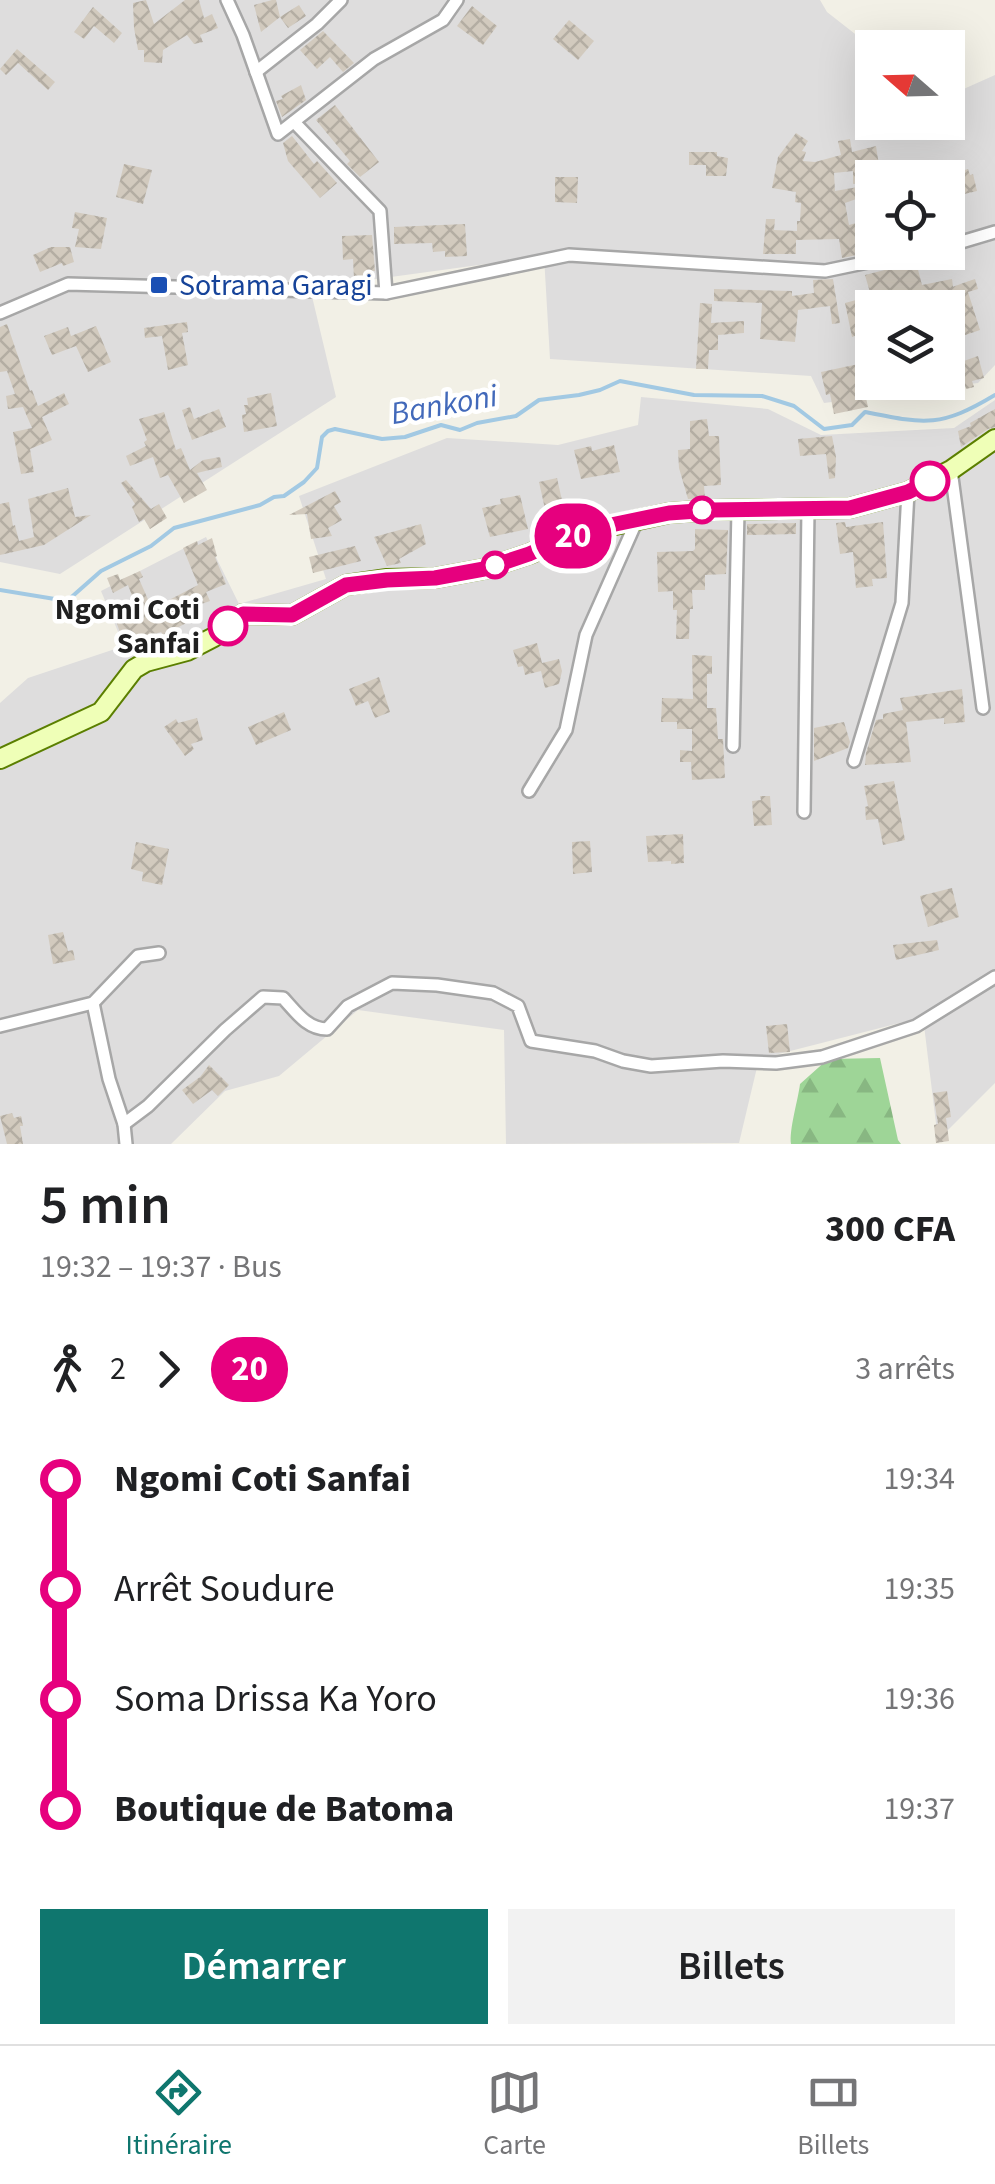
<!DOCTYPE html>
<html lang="fr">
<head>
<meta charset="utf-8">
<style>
	body { margin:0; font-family:"Source Sans 3",sans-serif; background:#f2f2f2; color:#202124; height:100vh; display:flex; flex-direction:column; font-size:38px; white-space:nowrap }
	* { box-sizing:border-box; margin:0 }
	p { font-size:32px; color:#757577 }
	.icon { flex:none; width:55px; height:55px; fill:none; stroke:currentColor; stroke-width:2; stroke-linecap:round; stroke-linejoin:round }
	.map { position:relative; height:1144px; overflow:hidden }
	.details { display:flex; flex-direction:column; background:#fff; flex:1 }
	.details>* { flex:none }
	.badge { padding:0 20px; border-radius:32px; font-size:35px; line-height:65px }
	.needle { width:65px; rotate:290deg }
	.buttons { position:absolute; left:855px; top:30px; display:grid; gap:20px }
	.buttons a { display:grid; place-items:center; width:110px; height:110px; border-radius:0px; background:#fff; box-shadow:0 10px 40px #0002; font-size:50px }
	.map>.badge { position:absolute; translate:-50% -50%; box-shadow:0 0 0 5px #fff }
	.legs { display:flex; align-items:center; gap:15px; height:110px; padding:0 40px; font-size:32px }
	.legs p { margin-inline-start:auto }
	.headline { display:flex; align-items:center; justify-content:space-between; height:170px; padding:0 40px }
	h1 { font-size:55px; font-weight:600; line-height:75px }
	.primary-button { display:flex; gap:20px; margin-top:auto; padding:20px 40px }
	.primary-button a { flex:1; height:115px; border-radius:0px; background:#0f766e; color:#fff; font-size:40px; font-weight:600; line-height:115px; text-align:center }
	.primary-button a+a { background:#f2f2f2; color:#202124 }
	ul { padding:0 40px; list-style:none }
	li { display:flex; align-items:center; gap:35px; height:110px; font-size:38px }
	li i { display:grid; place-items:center; width:15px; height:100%; margin:0 12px; background:currentColor }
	li i::after { content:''; width:25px; height:25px; margin:-12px; border:8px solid; border-radius:50%; background:#fff }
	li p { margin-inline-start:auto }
	li:first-child i { background:linear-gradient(#0000 50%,currentColor 0) }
	li:last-child i { background:linear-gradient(currentColor 50%,#0000 0) }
	.menu { display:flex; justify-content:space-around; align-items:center; height:140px; border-top:2px solid #e0e0e0; background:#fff; font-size:28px; color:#757577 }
	.menu a { display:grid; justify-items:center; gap:5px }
	.menu .current { color:#0f766e }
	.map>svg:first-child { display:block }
</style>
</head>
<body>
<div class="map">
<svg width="995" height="1144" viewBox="0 0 995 1144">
	<defs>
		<pattern id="forest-firs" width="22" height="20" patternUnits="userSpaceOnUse" patternTransform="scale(2.5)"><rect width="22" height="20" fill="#9ed597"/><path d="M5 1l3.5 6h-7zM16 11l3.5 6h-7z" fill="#88b782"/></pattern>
		<pattern id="building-cross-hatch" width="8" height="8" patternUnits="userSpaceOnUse" patternTransform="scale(2.5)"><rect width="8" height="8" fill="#d2cabe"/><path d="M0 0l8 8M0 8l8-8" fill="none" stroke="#b4ada3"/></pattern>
	</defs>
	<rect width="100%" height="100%" fill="#f2f0e6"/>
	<!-- residential -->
	<g fill="#dedddd" fill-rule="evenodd">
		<path d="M 0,0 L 820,0 L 827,12 L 873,48 L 872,122 L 948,122 L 948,96 L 995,75 L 995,365 L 978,383 L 824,403 L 811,376 L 550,359 L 544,256 L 310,288 L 336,397 L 60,574 L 0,562 ZM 872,178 L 948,178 L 948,252 L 872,252 ZM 872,308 L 948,308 L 948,382 L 872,382 Z"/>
		<path d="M 641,397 L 768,409 L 821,435 L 954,428 L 995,400 L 995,1083 L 938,1140 L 923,1017 L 759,1059 L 739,1143 L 506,1144 L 504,1030 L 358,1010 L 279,1076 L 225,1091 L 171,1144 L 0,1144 L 0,703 L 28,678 L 124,646 L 101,591 L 206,537 L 239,604 L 326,579 L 299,496 L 447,438 L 558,445 L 638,425 Z"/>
	</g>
	<!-- forest -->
	<path fill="url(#forest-firs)" d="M 880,1058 L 898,1140 L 901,1144 L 791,1144 C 789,1130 798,1100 800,1084 L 828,1059 Z"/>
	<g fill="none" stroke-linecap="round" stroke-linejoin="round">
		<!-- stream -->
		<path stroke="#a2c9e3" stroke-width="4" d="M 0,590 L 67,601 L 101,571 L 151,546 L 174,528 L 260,505 L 274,497 L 284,496 L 304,482 L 317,468 L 322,437 L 328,431 L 335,429 L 382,439 L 405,437 L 441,425 L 460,430 L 477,423 L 516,416 L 539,400 L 579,395 L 600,390 L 620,381 L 694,395 L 762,396 L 794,406 L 824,429 L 852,425 L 865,412 C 925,424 940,428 995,395"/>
	</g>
	<!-- building -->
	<g fill="url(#building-cross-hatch)">
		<path d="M 146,0 L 154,24 L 185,0 L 199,0 L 204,18 L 212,14 L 218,28 L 200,35 L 203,42 L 194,44 L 187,35 L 163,50 L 162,63 L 144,62 L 144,50 L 138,50 L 134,28 L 133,3 Z"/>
		<path d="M 272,0 L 276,0 L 280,17 L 299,5 L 306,16 L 288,28 L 280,17 L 261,32 L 254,5 Z"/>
		<path d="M 472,6 L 497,26 L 483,45 L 457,26 Z"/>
		<path d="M 93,7 L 122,33 L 114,43 L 94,26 L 84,39 L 74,32 Z"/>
		<path d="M 569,20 L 594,41 L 578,60 L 553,39 Z"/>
		<path d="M 323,31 L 354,63 L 343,72 L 330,57 L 317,69 L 300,50 Z"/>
		<path d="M 17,49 L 55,82 L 48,90 L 18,63 L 6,75 L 0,69 Z"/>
		<path d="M 301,85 L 306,100 L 282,117 L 276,101 L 283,99 L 281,96 Z"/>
		<path d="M 335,105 L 379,162 L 360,177 L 347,164 L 350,161 L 316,120 Z"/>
		<path d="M 796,133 L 808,141 L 802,151 L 806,152 L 803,161 L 815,162 L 841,155 L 838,141 L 850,139 L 852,152 L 876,146 L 881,178 L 868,178 L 869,181 L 853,184 L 853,171 L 834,173 L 835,191 L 858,187 L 862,197 L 845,203 L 849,225 L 856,223 L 862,254 L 842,258 L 839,239 L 796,240 L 796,254 L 763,254 L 766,219 L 775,219 L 774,230 L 797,231 L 797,221 L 800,221 L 801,203 L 795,202 L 796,192 L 772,188 L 778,157 Z"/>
		<path d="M 292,136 L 314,164 L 317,161 L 337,183 L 320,198 L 288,161 L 283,143 Z"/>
		<path d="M 689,152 L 717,152 L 717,156 L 728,158 L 726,176 L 706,176 L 706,165 L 689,165 Z"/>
		<path d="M 124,164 L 152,170 L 143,204 L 116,197 Z"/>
		<path d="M 968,169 L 970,175 L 973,174 L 977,191 L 948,198 L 948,175 Z"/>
		<path d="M 555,177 L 578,177 L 577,203 L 555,202 Z"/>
		<path d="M 75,212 L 107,218 L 101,249 L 75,247 L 79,229 L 72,228 Z"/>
		<path d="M 465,224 L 467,256 L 445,257 L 445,251 L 433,252 L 432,243 L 394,244 L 394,227 Z"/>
		<path d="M 372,235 L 375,271 L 366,271 L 366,278 L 354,279 L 353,259 L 343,260 L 342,236 Z"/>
		<path d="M 51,247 L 70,247 L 74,262 L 63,266 L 62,263 L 40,272 L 33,255 Z"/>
		<path d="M 916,262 L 922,285 L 952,279 L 953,287 L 947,289 L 966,282 L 975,279 L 978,289 L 968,292 L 980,330 L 951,340 L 948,329 L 948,299 L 938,302 L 935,291 L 897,300 L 883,305 L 884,308 L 872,308 L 872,330 L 852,337 L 845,303 L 871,296 L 865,275 Z"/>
		<path d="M 833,279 L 840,323 L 832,324 L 830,306 L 798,310 L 795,342 L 760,339 L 762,303 L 714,301 L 714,289 L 792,291 L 792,296 L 814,293 L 813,280 Z"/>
		<path d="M 700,303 L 712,304 L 711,323 L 744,321 L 744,333 L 718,335 L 718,350 L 709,350 L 708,369 L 696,369 Z"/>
		<path d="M 187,322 L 188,332 L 182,333 L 188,365 L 168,370 L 162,336 L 145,338 L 144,328 Z"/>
		<path d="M 7,324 L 30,391 L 32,390 L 38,406 L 64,393 L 69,404 L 42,417 L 52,440 L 30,449 L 34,472 L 21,474 L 13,432 L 32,428 L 23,407 L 8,409 L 6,396 L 15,394 L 7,371 L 0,372 L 0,327 Z"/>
		<path d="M 96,326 L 111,362 L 88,372 L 76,346 L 52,355 L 44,336 L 68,327 L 71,336 Z"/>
		<path d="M 978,356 L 984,378 L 972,381 L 974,387 L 966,389 L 958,363 Z"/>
		<path d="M 868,362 L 876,390 L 865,393 L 868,407 L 834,414 L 830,394 L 826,395 L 821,372 Z"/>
		<path d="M 271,393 L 277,426 L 244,432 L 242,415 L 246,414 L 244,405 L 248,405 L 247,398 Z"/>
		<path d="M 190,407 L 194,419 L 219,409 L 226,427 L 192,440 L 182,410 Z"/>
		<path d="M 995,409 L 995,427 L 988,429 L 961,447 L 958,431 L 971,426 L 970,423 Z"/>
		<path d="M 164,412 L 176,450 L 181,448 L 190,470 L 203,460 L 220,457 L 222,467 L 197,473 L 207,490 L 184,503 L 168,475 L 160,478 L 153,457 L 130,466 L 126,456 L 146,446 L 144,442 L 147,440 L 139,419 Z"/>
		<path d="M 707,419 L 709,436 L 719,436 L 721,485 L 704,486 L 705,498 L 688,499 L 679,468 L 678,450 L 690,449 L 690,421 Z"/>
		<path d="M 832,436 L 836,457 L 835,478 L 829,479 L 826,454 L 800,456 L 798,439 Z"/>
		<path d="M 614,445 L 620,472 L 581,479 L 574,450 L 591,446 L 592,451 Z"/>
		<path d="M 557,478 L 565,514 L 547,518 L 539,482 Z"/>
		<path d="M 126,480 L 151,509 L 159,504 L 167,518 L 150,529 L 144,519 L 139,522 L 132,507 L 135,504 L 121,483 Z"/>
		<path d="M 68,488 L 75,517 L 91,515 L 44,545 L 0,555 L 0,504 L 9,502 L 13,526 L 15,525 L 19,541 L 34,537 L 28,499 Z"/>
		<path d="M 335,491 L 341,502 L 334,506 L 342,520 L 328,528 L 332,536 L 311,539 L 307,514 L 289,515 Z"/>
		<path d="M 520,495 L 528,529 L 490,537 L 482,508 L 501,504 L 500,499 Z"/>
		<path d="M 845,522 L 846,527 L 883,522 L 887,578 L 872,579 L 873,586 L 856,588 L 853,552 L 840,554 L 836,523 Z"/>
		<path d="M 796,523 L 796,534 L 747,535 L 747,524 Z"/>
		<path d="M 421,524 L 426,544 L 399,559 L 401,563 L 387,566 L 374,537 Z"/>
		<path d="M 695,529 L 728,530 L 726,574 L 705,575 L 705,590 L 692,590 L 693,609 L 690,609 L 689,639 L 676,639 L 677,610 L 673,610 L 673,591 L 658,592 L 657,552 L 693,551 L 695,549 Z"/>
		<path d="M 212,538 L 217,556 L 215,557 L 226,584 L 206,592 L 210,601 L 193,607 L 198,617 L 163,635 L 161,632 L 146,637 L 149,644 L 127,653 L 115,618 L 137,609 L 128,585 L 113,593 L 107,578 L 118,574 L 120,580 L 140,571 L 143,577 L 139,579 L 154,613 L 172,605 L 169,600 L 198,585 L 183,548 L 197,541 L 198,545 Z"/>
		<path d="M 355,546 L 361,561 L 313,573 L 309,557 Z"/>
		<path d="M 537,643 L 542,663 L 559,659 L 562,671 L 559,684 L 545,688 L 541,671 L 525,675 L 523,666 L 518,667 L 513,650 Z"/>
		<path d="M 692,655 L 712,656 L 712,674 L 707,674 L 707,708 L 716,708 L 718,739 L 723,739 L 725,778 L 692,780 L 691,762 L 680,762 L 680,750 L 692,751 L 692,729 L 677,729 L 677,722 L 661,722 L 662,698 L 693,699 Z"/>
		<path d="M 379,677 L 390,712 L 375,718 L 368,701 L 356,706 L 349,689 Z"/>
		<path d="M 962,689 L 965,722 L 944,724 L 944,718 L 906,722 L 911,762 L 865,765 L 866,753 L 876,720 L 883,719 L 883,714 L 903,710 L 900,698 Z"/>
		<path d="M 284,712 L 291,730 L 256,745 L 248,727 Z"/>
		<path d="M 197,718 L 203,740 L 191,744 L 194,749 L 185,756 L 164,727 L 176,719 L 178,723 Z"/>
		<path d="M 844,722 L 850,742 L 848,748 L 814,761 L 814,728 Z"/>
		<path d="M 894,781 L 905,840 L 883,845 L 878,819 L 866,820 L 865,807 L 868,806 L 864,786 Z"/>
		<path d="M 760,796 L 770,796 L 772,825 L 754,826 L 752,801 L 761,800 Z"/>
		<path d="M 683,834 L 684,863 L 671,864 L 671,861 L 648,862 L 646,836 Z"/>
		<path d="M 590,841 L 592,872 L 573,874 L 572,842 Z"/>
		<path d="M 136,842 L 169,849 L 162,885 L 142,881 L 143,872 L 131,869 Z"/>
		<path d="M 952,888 L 959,917 L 928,927 L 920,896 Z"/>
		<path d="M 63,932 L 68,951 L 73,950 L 75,960 L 53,964 L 48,935 Z"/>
		<path d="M 937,940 L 939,950 L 896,960 L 893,945 Z"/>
		<path d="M 787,1024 L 790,1052 L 769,1053 L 766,1026 Z"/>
		<path d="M 209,1065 L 229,1085 L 218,1096 L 212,1090 L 193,1104 L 182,1090 L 200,1077 Z"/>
		<path d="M 947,1091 L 951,1117 L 946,1118 L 949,1141 L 936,1143 L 934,1125 L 938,1124 L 933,1093 Z"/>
		<path d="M 12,1113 L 14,1118 L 21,1116 L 23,1126 L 20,1126 L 23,1144 L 7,1144 L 0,1116 Z"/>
	</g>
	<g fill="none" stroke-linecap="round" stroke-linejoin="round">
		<defs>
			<g id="street">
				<path d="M 227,0 L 243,35 L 278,134 L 374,59 L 443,20 L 457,0"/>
				<path d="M 256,72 L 317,24 L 341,0"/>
				<path d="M 294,122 L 380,211 L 386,293"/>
				<path d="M 948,246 L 995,232"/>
				<path d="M 0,313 L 68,284 L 386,293 L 569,255 L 825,271 L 916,252"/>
				<path d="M 951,470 L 983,708"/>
				<path d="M 733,746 L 738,510"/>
				<path d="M 854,761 L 902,603 L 908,492"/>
				<path d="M 529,791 L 566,730 L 586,635 L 637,520"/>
				<path d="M 804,812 L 808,509"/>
				<path d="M 93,1003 L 109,1079 L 124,1124 L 126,1144"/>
				<path d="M 0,1026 L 93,1003 L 138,956 L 159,953"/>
				<path d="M 124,1124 L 148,1106 L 225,1030 L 263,997 L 283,998 C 296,1012 307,1029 327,1029 L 348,1006 L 392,983 L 437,985 L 493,993 L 518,1006 L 531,1041 L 595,1051 L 623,1061 L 651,1066 L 723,1061 L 776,1063 L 822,1057 L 916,1026 L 995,977"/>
			</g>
			<path id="secondary" d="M 0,759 L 101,712 L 134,669 L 146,662 L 187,651 L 214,637 L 243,614 L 292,615 L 346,585 L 387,579 L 435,578 L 484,569 L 529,554 L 565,539 L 606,527 L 669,513 L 712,510 L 850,508 L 908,492 L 951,470 L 995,439"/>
		</defs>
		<!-- street casing -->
		<use href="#street" stroke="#a7a7a7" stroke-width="16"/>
		<!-- secondary casing -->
		<use href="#secondary" stroke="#5b7f00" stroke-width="22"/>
		<!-- street -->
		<use href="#street" stroke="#fff" stroke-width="11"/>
		<!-- secondary -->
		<use href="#secondary" stroke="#efffb7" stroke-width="18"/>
	</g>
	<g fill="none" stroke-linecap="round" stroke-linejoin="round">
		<defs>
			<path id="line-1" d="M 228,626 L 243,614 L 292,615 L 346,585 L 387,580 L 435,578 L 484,569 L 529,554 L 565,538 L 606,526 L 669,513 L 712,510 L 850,508 L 908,492 L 930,481"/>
		</defs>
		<!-- line-1 casing -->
		<use href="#line-1" stroke="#fff" stroke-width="22"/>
		<!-- line-1 -->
		<use href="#line-1" stroke="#e6007e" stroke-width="15"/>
	</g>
	<!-- markers -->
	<rect fill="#1a4fb4" stroke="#fff" stroke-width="4" x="149" y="275" width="20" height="20" rx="5"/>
	<g fill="#fff" stroke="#e6007e" stroke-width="5">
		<circle cx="930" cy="481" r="18"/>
		<circle cx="702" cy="510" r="12"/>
		<circle cx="495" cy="565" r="12"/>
		<circle cx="228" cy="626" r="18"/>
	</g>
	<g text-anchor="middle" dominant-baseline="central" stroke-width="9" stroke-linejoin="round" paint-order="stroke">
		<!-- transit labels -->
		<g font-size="30" fill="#164399" stroke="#fff" text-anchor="start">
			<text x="179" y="285">Sotrama Garagi</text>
		</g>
		<!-- stop labels -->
		<g font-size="30" font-weight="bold" fill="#202020" stroke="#fff" text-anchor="end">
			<text x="200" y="609">Ngomi Coti<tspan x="200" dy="34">Sanfai</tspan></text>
		</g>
		<!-- water labels -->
		<g font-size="32" font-style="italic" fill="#4269ba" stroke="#fff">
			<text transform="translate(444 405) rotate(-10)">Bankoni</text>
		</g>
	</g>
</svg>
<div class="buttons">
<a><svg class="needle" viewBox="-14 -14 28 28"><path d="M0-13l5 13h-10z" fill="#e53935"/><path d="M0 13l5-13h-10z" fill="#757577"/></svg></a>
<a><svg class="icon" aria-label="locate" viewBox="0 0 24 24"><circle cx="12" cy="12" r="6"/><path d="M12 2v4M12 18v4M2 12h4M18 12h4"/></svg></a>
<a><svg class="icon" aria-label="layers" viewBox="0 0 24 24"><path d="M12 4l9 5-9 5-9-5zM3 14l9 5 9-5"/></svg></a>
</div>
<b class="badge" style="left:573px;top:536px;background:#e6007e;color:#fff">20</b>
</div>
<section class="details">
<div class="headline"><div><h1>5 min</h1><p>19:32 – 19:37 · Bus</p></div><b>300 CFA</b></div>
<div class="legs"><svg class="icon" aria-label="walk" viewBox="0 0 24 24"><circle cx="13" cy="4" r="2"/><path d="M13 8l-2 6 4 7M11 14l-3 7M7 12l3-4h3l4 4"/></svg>2<svg class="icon" aria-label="forward" viewBox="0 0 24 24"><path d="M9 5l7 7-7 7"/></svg><b class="badge" style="background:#e6007e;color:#fff">20</b><p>3 arrêts</p></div>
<ul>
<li><i style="color:#e6007e"></i><b>Ngomi Coti Sanfai</b><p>19:34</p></li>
<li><i style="color:#e6007e"></i><span>Arrêt Soudure</span><p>19:35</p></li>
<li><i style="color:#e6007e"></i><span>Soma Drissa Ka Yoro</span><p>19:36</p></li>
<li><i style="color:#e6007e"></i><b>Boutique de Batoma</b><p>19:37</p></li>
</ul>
<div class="primary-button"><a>Démarrer</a><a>Billets</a></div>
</section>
<nav class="menu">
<a class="current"><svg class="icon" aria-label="directions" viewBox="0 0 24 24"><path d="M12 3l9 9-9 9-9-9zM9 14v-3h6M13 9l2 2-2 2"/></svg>Itinéraire</a>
<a><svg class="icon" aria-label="map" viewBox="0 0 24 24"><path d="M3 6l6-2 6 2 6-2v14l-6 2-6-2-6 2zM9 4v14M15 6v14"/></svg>Carte</a>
<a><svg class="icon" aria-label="tickets" viewBox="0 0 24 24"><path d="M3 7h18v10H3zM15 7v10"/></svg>Billets</a>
</nav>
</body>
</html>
